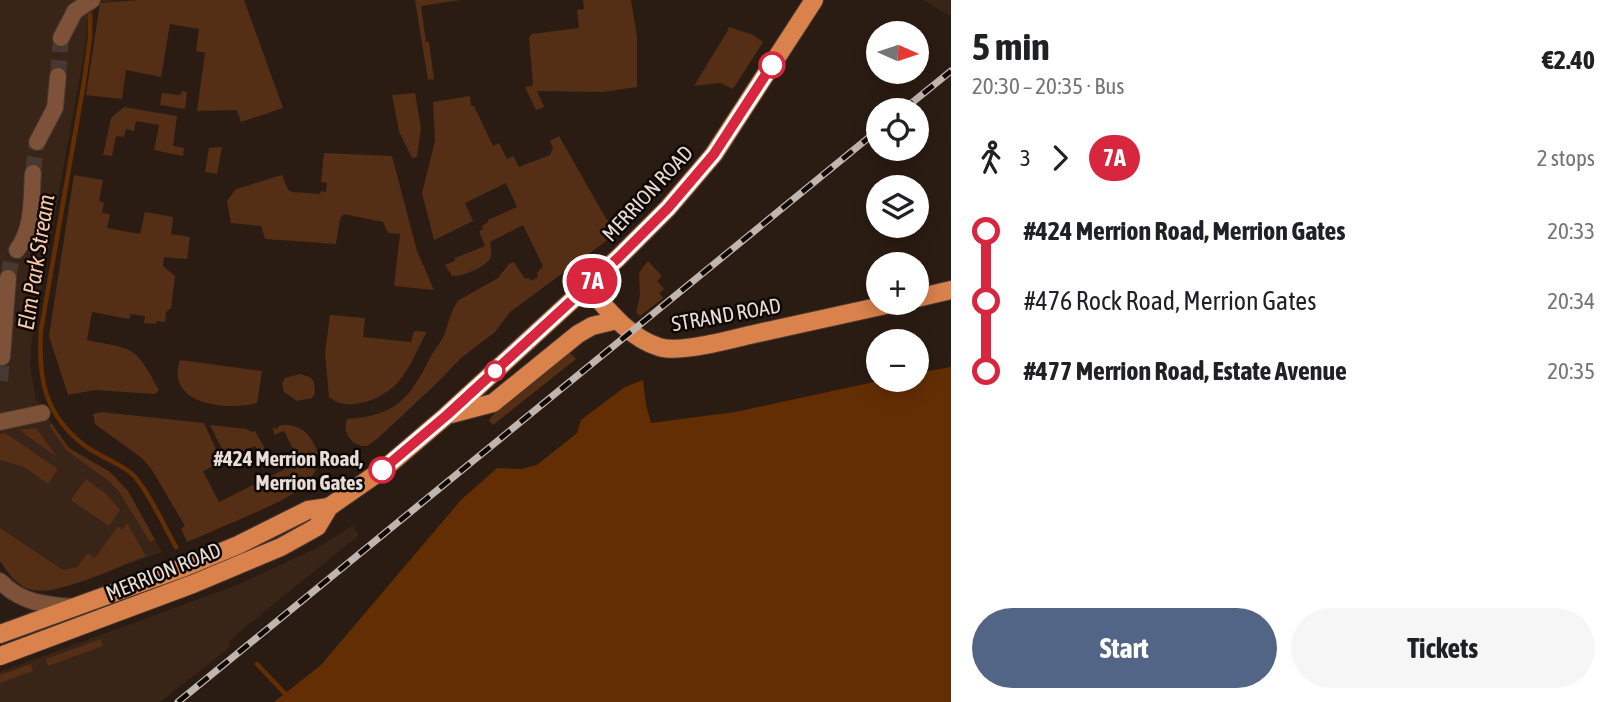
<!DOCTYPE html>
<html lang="en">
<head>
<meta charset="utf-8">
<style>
	body { margin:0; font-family:"Asap Condensed",sans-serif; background:#f6f6f6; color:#202124; height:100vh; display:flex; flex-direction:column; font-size:26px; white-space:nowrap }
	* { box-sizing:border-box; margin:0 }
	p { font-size:23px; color:#757577 }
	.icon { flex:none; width:38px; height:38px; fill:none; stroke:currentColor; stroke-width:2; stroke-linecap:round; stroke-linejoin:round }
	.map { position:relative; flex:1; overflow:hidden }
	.details { display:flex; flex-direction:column; background:#fff; width:665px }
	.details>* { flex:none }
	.badge { padding:0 14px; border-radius:23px; font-size:24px; line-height:46px }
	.needle { width:46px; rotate:93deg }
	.fabs { position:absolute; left:866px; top:21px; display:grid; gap:14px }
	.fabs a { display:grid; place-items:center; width:63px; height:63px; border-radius:50%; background:#fff; box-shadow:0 4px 18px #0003; font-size:35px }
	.map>.badge { position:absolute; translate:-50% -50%; box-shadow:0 0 0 4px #fff }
	.legs { display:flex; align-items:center; gap:10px; height:77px; padding:0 21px; font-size:23px }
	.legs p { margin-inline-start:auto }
	.overview { display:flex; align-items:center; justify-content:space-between; height:119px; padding:0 21px }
	h1 { font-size:38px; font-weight:700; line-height:52px }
	.primary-button { display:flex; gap:14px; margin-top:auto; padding:14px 21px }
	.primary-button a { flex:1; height:80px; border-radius:42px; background:#526586; color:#fff; font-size:28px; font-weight:700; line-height:80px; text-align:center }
	.primary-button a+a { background:#f6f6f6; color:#202124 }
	ul { padding:0 21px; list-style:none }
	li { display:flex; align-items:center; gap:24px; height:70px; font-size:26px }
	li i { display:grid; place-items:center; width:10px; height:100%; margin:0 9px; background:currentColor }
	li i::after { content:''; width:18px; height:18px; margin:-9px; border:5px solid; border-radius:50%; background:#fff }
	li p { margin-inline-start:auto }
	li:first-child i { background:linear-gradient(#0000 50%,currentColor 0) }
	li:last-child i { background:linear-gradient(currentColor 50%,#0000 0) }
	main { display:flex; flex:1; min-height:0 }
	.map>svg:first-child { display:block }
</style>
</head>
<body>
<main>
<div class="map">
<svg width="951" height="702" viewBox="0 0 951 702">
	<rect width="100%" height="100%" fill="#2b1c13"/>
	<!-- built -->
	<g fill="#392418">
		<path d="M 0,0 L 121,0 L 100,3 L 87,21 L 85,48 L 31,346 L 30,366 L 36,399 L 52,424 L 69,448 L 110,472 L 128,491 L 162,552 L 52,591 L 33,590 L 22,586 L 0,562 Z"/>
		<path d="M 924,0 L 951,0 L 951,17 Z"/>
		<path d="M 352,526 L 359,535 L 237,634 L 228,644 L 230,647 L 160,702 L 0,702 L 0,672 L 237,585 L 317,548 Z"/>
	</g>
	<!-- green -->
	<g fill="#552e16">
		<path d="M 139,0 L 244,0 L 283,108 L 241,122 L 237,110 L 197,111 L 205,53 L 196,51 L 199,29 L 170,24 L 161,77 L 126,70 L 122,99 L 86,95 L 100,3 Z"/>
		<path d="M 415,0 L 461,0 L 421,6 L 426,42 L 429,42 L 434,79 L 428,80 Z"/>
		<path d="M 583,0 L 631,0 L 637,37 L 637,87 L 603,92 L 537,91 L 544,107 L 536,110 L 525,87 L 532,86 L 533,84 L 529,38 L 532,34 L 579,28 L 577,10 L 584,9 Z"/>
		<path d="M 729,27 L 753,35 L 763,42 L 733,89 L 720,83 L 694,86 L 727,32 Z"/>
		<path d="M 182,91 L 187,92 L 185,109 L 160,105 L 162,93 L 180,95 Z"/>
		<path d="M 415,93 L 421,128 L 417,157 L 412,158 L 399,131 L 392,95 Z"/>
		<path d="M 470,96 L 471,106 L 474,106 L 493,146 L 499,143 L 507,159 L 513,156 L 519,167 L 550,155 L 553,148 L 550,141 L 559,136 L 605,217 L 617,233 L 510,312 L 495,332 L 461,358 L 437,383 L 377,439 L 367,446 C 353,447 344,435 346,422 L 348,419 C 397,415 409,399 430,358 C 434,350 441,343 444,335 C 449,323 451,309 459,300 L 498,278 L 509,264 L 514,262 L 525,279 L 529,278 L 531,281 L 538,277 L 537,273 L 543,266 L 523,225 L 490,242 C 491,248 493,254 489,260 C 483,268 462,277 452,276 L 445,265 L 455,261 L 455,258 L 485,246 L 479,231 L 483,229 L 482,226 L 488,222 L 488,220 L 517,207 L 506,183 L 465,203 L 473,221 L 434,240 L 422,193 L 435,141 L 433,102 Z"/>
		<path d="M 124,107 L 177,116 L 173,146 L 184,148 L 183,156 L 154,150 L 159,125 L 136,121 L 134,131 L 126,129 L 124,137 L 116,136 L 112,156 L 103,155 L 111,118 Z"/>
		<path d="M 222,147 L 217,174 L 205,172 L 209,148 Z"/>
		<path d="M 324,153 L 392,156 L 417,251 L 434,290 L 394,286 L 400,234 L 388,233 L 383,222 L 344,214 L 340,219 L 336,244 L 265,239 L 261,226 L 231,223 L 227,201 L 236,189 L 282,175 L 288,190 L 292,192 L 320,194 L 321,191 L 326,192 L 327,183 L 321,182 Z"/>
		<path d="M 74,175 L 103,180 L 99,201 L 104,203 L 102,213 L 110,214 L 107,228 L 140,234 L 145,212 L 173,217 L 171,234 L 190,237 L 187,259 L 164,257 L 163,266 L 175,276 L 171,308 L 166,312 L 165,322 L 157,321 L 156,324 L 144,323 L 145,316 L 131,314 L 129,319 L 92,312 L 87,340 C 136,350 134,345 159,390 L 155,394 L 95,390 L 68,395 L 49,336 Z"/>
		<path d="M 648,261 L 662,276 L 657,281 L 664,289 L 659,293 L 663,298 L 640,316 L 636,312 L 640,296 L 639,273 Z"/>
		<path d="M 330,315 L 365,318 L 363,337 L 411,342 L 414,331 L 427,332 C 418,347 411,367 399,381 C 385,398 348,414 329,397 L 325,353 Z"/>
		<path d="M 569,352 L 576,359 L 493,425 L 489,420 L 494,414 Z"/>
		<path d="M 180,360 L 262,371 L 257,403 C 227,411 165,405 180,360 Z"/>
		<path d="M 300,374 L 310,377 L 314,382 L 315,393 L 312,398 L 297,401 L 284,392 L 282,384 L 285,378 Z"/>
		<path d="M 101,412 L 204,423 L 222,462 L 203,471 L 219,502 L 285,469 L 281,460 L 295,453 L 284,431 L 274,435 L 273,427 L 276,429 L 281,425 C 297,424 308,430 315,446 C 333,484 269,506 243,518 C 224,526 206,534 187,542 L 181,529 L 185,526 L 152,470 L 143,459 L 95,424 L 93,414 Z"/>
		<path d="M 52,424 L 69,448 L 110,472 L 128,491 L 155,540 L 150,542 L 118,490 L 109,481 L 66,450 L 49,425 Z"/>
		<path d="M 210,425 L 246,429 L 252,432 L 255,431 L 264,447 L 263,452 L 260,454 L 255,446 L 227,459 Z"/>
		<path d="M 36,428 L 57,457 L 19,430 Z"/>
		<path d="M 5,433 L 58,469 L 48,484 L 24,467 L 0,460 L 0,434 Z"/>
		<path d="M 86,479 L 105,493 L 120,510 L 109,526 L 71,500 Z"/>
		<path d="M 127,523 L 146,556 C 120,566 57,596 32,590 C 18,587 8,573 0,561 L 0,528 L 63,570 L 77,567 L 88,553 L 95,558 L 118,526 L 122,530 Z"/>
		<path d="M 101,639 L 103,646 L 48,666 L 46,659 Z"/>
		<path d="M 31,664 L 33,671 L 0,683 L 0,675 Z"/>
	</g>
	<!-- water -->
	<path fill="#642e05" d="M 951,367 L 951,702 L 274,702 L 321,665 L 461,500 L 497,468 L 521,469 L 537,465 L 577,433 L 581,420 L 625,387 L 643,380 L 646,405 L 651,423 L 735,412 L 883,380 L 917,380 L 917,373 Z"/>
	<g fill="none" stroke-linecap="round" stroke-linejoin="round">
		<!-- stream -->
		<g stroke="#642e05" stroke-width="4.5">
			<path d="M 90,15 L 90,38 L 84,82 L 41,330 C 38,378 44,414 84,445 C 98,456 117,462 131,473 C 146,486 165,528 176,547"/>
			<path d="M 257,664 L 293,702"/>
		</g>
		<!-- minor-tunnel -->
		<g stroke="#473931" stroke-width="16" stroke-dasharray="16 8" stroke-linecap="butt">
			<path d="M 58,76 L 61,38"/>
			<path d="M 33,173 L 37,142"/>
			<path d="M 8,278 L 12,257 L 17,250"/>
			<path d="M 0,381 L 2,357"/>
		</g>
		<defs>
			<g id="minor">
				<path d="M 61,38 L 75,11 L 92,0"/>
				<path d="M 37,142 L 55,108 L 58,76"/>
				<path d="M 17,250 C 34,227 31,199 33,173"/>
				<path d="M 2,357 L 8,278"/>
				<path d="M 0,422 L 42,413"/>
				<path d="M 0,581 C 21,603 45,605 74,607"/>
			</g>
			<g id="major">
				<path d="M 587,286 C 608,310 628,337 659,347 C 679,354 732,339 754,334 C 801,324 848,313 895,303"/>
				<path d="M 917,298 L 951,290"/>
				<path d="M 451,414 L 493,403 L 578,334 L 592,326 L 617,320"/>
				<path d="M 0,634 L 185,567 L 238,545 L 308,510 L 329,507"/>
				<path d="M 0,656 L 193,584 L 281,547 L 317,527 L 329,507 L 385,468 L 447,415 L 618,258 L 668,208 L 714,154 L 814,0"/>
			</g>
		</defs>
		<!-- minor casing -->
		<use href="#minor" stroke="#45372f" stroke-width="18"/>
		<!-- major casing -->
		<use href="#major" stroke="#45372f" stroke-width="20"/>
		<!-- minor -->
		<use href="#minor" stroke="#7d5239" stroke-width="16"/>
		<!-- major -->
		<use href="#major" stroke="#da824c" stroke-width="18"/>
		<defs>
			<g id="rail">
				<path d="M 903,110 L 951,71"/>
				<path d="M 178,702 L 878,130"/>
			</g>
		</defs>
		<!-- rail casing -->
		<use href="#rail" stroke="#c1b5b0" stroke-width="7"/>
		<!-- rail -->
		<use href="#rail" stroke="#0e0805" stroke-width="4.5" stroke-dasharray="13" stroke-linecap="butt"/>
	</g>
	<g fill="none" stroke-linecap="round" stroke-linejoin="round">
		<defs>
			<path id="line-1" d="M 382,470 L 447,415 L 618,258 L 668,208 L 714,154 L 772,65"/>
		</defs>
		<!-- line-1 casing -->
		<use href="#line-1" stroke="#fff" stroke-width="16"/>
		<!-- line-1 -->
		<use href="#line-1" stroke="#d7263d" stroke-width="10"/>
	</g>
	<!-- markers -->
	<g fill="#fff" stroke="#d7263d" stroke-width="3.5">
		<circle cx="772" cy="65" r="12"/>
		<circle cx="495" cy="371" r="9"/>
		<circle cx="382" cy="470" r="12"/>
	</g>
	<g text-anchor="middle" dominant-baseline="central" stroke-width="5" stroke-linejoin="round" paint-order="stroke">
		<!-- street labels -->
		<g font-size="21" fill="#e8ddd8" stroke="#0e0805">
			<text transform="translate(647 193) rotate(-47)">MERRION ROAD</text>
			<text transform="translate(726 314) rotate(-10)">STRAND ROAD</text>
			<text transform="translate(163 571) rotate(-22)">MERRION ROAD</text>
		</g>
		<!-- stop labels -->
		<g font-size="21" font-weight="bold" fill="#e8ddd8" stroke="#0e0805" text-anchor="end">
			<text x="363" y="458">#424 Merrion Road,<tspan x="363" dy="24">Merrion Gates</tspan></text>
		</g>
		<!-- water labels -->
		<g font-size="23" font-style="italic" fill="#fdc7a9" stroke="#0e0805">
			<text transform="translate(36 262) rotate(-81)">Elm Park Stream</text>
		</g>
	</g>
</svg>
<div class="fabs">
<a><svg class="needle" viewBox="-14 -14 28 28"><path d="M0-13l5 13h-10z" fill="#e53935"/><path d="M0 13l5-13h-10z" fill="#757577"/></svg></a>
<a><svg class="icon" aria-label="locate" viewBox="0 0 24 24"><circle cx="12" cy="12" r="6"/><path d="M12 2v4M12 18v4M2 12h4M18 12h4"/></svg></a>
<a><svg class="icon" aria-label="layers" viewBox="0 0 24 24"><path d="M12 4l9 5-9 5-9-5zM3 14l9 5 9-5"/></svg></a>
<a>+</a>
<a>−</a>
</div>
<b class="badge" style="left:592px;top:281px;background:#d7263d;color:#fff">7A</b>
</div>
<section class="details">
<div class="overview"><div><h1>5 min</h1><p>20:30 – 20:35 · Bus</p></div><b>€2.40</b></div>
<div class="legs"><svg class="icon" aria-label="walk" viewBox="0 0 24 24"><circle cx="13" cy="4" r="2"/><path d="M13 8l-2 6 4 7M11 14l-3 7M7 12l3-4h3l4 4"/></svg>3<svg class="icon" aria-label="forward" viewBox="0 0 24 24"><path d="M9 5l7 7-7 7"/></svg><b class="badge" style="background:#d7263d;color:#fff">7A</b><p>2 stops</p></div>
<ul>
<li><i style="color:#d7263d"></i><b>#424 Merrion Road, Merrion Gates</b><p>20:33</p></li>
<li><i style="color:#d7263d"></i><span>#476 Rock Road, Merrion Gates</span><p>20:34</p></li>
<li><i style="color:#d7263d"></i><b>#477 Merrion Road, Estate Avenue</b><p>20:35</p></li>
</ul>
<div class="primary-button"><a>Start</a><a>Tickets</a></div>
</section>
</main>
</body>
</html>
